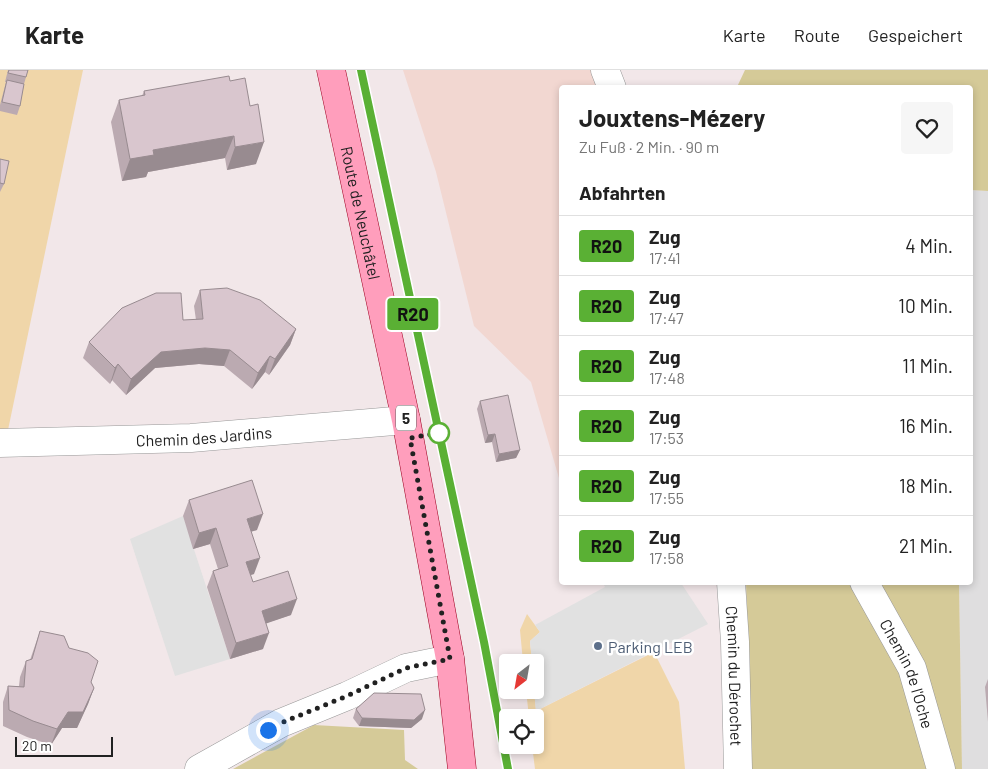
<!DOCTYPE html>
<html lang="de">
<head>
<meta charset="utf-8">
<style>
	body { margin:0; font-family:Barlow,sans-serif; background:#f6f6f6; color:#222; height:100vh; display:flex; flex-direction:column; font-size:19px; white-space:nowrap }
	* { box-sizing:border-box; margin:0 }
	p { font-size:16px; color:#767676 }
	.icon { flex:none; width:28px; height:28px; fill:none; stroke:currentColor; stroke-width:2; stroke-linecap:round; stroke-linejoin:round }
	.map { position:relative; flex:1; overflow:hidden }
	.panel { position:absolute; left:559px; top:15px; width:414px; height:500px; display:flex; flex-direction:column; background:#fff; border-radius:5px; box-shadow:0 2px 8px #0003 }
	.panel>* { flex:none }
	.badge { padding:0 10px; border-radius:4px; font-size:18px; line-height:32px }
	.needle { width:32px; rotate:211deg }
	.fabs { position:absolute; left:499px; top:584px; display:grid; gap:10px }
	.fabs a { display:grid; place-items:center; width:45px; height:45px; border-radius:5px; background:#fff; box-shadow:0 2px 8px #0003; font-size:25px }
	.scale { position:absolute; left:15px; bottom:12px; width:98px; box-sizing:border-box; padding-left:5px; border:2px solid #212121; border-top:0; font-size:14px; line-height:18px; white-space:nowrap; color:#212121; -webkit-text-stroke:4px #fff; paint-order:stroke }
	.you { position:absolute; width:25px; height:25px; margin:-12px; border:4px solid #fff; border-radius:50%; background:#1a73e8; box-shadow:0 0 0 8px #1a73e833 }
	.map>.badge { position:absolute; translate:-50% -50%; box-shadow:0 0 0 2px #fff }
	h2 { padding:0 20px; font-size:19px; line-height:45px }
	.round { display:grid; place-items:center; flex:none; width:52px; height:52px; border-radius:5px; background:#f6f6f6 }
	.head { display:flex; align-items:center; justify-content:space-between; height:85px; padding:0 20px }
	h1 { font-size:24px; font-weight:700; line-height:38px }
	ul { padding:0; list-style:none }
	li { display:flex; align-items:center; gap:15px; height:60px; padding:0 20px; border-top:1px solid #e0e0e0 }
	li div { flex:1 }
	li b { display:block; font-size:19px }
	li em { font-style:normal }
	li .badge { min-width:55px; font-weight:700; text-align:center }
	header { display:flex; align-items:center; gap:30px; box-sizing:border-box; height:70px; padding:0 25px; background:#fff; border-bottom:1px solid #e0e0e0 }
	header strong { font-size:24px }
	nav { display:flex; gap:28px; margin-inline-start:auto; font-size:18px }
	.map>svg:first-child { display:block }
</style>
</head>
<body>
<header>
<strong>Karte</strong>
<nav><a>Karte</a><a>Route</a><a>Gespeichert</a></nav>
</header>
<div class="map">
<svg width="988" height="699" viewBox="0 0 988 699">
	<rect width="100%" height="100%" fill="#f2e7e9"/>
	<!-- residential -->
	<path fill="#dfdedf" d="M 970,120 L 988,121 L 988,699 L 962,699 L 959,513 L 970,512 Z"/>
	<!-- farmland -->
	<path fill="#f2d7d1" d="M 403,0 L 594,0 L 601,17 L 561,18 L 561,415 L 531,312 L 474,256 L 436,102 Z"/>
	<!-- grass -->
	<g fill="#f0d6a9">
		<path d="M 0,0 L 83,0 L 8,360 L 0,360 Z"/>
		<path d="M 527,544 L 540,562 L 530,571 L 532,592 L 523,592 L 520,560 Z"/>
		<path d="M 654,582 L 679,632 L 685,699 L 535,699 L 532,675 L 535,675 L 535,648 L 529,647 L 526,620 L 534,620 L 536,641 Z"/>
	</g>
	<!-- forest -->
	<g fill="#d5ca98">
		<path d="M 745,0 L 988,0 L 988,121 L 970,120 L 970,18 L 737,17 Z"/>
		<path d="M 746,513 L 959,513 L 962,699 L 752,699 Z"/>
		<path d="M 314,655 L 404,660 L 405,690 L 418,699 L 233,699 Z"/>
	</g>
	<!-- parking -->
	<g fill="#e1e1e1">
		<path d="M 183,446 L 230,589 L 175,606 L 130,469 Z"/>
		<path d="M 603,513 L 681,513 L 708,554 L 536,641 L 534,620 L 535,592 L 532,592 L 530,571 L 540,562 L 535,555 L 605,517 Z"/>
	</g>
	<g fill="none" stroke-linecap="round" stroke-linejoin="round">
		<defs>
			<g id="street">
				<path d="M 605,0 L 612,18"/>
				<path id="s1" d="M 0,373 L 191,368 L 406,350"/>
				<path id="s2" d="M 731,512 L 735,572 L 738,699"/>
				<path id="s3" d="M 864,512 L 912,598 L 941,699"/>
				<path d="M 199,699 L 281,653 L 347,626 L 406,598 L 450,589"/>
			</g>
			<g id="primary">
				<path id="s4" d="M 331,0 L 406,350 L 450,589 L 462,699"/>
			</g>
		</defs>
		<!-- street casing -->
		<use href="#street" stroke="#989898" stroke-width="29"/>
		<!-- primary casing -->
		<use href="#primary" stroke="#9d0020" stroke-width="29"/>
		<!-- street -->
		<use href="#street" stroke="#fff" stroke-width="28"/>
		<!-- primary -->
		<use href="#primary" stroke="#ff9ebc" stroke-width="28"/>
		<!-- rail -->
		<path stroke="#6f6f6f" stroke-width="4" stroke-dasharray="10 10" stroke-linecap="butt" d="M 361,0 L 484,572 L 508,699"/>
	</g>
	<!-- wall -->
	<g fill="#bbaab1">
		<path d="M 8,0 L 28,0 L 24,14 L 20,36 L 17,45 L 0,41 L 0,35 L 6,12 L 5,12 Z"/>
		<path d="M 230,11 L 256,94 L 227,100 L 225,88 L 148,102 L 146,107 L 122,111 L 111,52 L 119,30 L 142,26 L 144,21 Z"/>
		<path d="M 0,89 L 4,114 L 0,122 Z"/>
		<path d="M 200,220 L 296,259 L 290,275 L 269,305 L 265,302 L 252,319 L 224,296 L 199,294 L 155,298 L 126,325 L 112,310 L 110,314 L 83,288 L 89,272 L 183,250 L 196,250 L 194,236 Z"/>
		<path d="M 480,331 L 520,380 L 516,388 L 496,392 L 492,372 L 485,373 L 477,339 Z"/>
		<path d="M 189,430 L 257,460 L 251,461 L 254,504 L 250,505 L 253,512 L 291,545 L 266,553 L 263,579 L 230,589 L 207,517 L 213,501 L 218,499 L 210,474 L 193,479 L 183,446 Z"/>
		<path d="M 40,561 L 69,578 L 91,612 L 94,618 L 88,634 L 77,658 L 62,658 L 51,675 L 27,667 L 3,656 L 3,632 L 8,616 L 19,616 L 20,607 L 26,591 L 30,590 Z"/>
		<path d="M 988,609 L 988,652 L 985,617 Z"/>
		<path d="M 356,639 L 422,649 L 411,658 L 359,656 L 353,648 Z"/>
	</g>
	<!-- shaded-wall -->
	<g fill="#988b90">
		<path d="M 234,66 L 225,88 L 148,102 L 146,107 L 122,111 L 130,89 L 153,80 Z"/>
		<path d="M 264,72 L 256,94 L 227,100 L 235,77 Z"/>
		<path d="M 296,259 L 290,275 L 269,305 L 275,289 Z"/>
		<path d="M 205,278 L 230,280 L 224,296 L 199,294 L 155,298 L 126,325 L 131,309 L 161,282 Z"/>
		<path d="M 270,286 L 265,302 L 252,319 L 258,303 Z"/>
		<path d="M 118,294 L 112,310 L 110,314 L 115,298 Z"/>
		<path d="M 495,364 L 492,372 L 485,373 L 488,365 Z"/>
		<path d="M 520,380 L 516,388 L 496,392 L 499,384 Z"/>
		<path d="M 263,444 L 257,460 L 241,465 L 247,449 Z"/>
		<path d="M 216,458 L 210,474 L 193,479 L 199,463 Z"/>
		<path d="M 260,488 L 254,504 L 240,508 L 246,492 Z"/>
		<path d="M 297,529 L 291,545 L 256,557 L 262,541 Z"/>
		<path d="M 269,563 L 263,579 L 230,589 L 236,573 Z"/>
		<path d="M 94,618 L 88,634 L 77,658 L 62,658 L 51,675 L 57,659 L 68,642 Z"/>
		<path d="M 425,640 L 422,649 L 411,658 L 359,656 L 362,648 Z"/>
	</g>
	<!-- building -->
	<g fill="#d9c6ce" stroke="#988b90">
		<path d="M 9,0 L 28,0 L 26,7 L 8,3 Z"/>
		<path d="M 229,6 L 230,11 L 245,8 L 250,36 L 258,34 L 264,72 L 235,77 L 234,66 L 153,80 L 154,85 L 130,89 L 119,30 L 145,25 L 144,21 Z"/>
		<path d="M 7,10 L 24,14 L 20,36 L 2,32 Z"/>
		<path d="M 0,89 L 9,91 L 4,114 L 0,113 Z"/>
		<path d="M 227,218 L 260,230 L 296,259 L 275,289 L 270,286 L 258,303 L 230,280 L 205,278 L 161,282 L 131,309 L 118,294 L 115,298 L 89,272 L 122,238 L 156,223 L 181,223 L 183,250 L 203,249 L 200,220 Z"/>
		<path d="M 508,325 L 520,380 L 499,384 L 495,364 L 488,365 L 480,331 Z"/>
		<path d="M 252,410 L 263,444 L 247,449 L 260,488 L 246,492 L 253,512 L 288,501 L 297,529 L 262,541 L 269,563 L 236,573 L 213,501 L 228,496 L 216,458 L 199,463 L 189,430 Z"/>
		<path d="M 40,561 L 64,566 L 69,578 L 88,583 L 98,591 L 91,612 L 94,618 L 83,642 L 68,642 L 57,659 L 33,651 L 9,640 L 8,616 L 24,617 L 26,591 L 32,589 Z"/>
		<path d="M 374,623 L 421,624 L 425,640 L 414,650 L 362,648 L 356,639 Z"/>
	</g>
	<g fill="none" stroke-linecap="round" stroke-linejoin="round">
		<defs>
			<path id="line" d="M 361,0 L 484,572 L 508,699"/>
		</defs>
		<!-- line casing -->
		<use href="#line" stroke="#fff" stroke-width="11"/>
		<!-- line -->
		<use href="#line" stroke="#5ab034" stroke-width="8"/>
		<!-- walk -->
		<path stroke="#212121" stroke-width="5" stroke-dasharray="0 9" d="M 268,660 L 281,653 L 347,626 L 406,598 L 450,589 L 410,368 L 439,363"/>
	</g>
	<!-- markers -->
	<circle fill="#fff" stroke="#5ab034" stroke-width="2.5" cx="439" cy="363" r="10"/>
	<circle fill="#5c6f8a" stroke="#fff" stroke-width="2" cx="598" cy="576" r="5"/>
	<g text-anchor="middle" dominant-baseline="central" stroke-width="5" stroke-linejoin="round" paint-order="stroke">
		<!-- shield labels -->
		<rect fill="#fff" stroke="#646464" stroke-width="1" x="396" y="335.5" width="20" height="25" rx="4"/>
		<g font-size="15" font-weight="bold" fill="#212121">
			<text x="406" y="348">5</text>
		</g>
		<!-- street labels -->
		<g font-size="16" fill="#212121" stroke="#fff">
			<text stroke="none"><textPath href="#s4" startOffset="146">Route de Neuchâtel</textPath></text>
			<text stroke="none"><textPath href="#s1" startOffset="204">Chemin des Jardins</textPath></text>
			<text stroke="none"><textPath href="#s3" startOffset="102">Chemin de l'Oche</textPath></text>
			<text stroke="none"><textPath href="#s2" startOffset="94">Chemin du Dérochet</textPath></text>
		</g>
		<!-- service labels -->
		<g font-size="16" fill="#4e5e75" stroke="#fff" text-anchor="start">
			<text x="608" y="576">Parking LEB</text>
		</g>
	</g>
</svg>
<div class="fabs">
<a><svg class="needle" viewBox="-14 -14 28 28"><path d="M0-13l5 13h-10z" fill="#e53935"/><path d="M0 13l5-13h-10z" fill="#767676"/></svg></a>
<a><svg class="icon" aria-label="locate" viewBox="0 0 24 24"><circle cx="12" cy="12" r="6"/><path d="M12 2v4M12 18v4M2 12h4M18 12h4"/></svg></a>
</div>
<div class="scale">20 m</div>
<div class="you" style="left:268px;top:660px"></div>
<b class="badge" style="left:413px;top:244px;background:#5ab034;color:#111">R20</b>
<section class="panel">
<div class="head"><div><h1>Jouxtens-Mézery</h1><p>Zu Fuß · 2 Min. · 90 m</p></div><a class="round"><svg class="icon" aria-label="heart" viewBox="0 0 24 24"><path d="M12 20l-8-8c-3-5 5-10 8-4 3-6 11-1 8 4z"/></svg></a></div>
<h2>Abfahrten</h2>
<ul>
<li><span class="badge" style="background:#5ab034;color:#111">R20</span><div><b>Zug</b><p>17:41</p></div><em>4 Min.</em></li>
<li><span class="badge" style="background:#5ab034;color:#111">R20</span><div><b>Zug</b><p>17:47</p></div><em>10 Min.</em></li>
<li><span class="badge" style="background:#5ab034;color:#111">R20</span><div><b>Zug</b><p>17:48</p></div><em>11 Min.</em></li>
<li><span class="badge" style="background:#5ab034;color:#111">R20</span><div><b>Zug</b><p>17:53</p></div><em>16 Min.</em></li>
<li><span class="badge" style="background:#5ab034;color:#111">R20</span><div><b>Zug</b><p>17:55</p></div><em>18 Min.</em></li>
<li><span class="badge" style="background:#5ab034;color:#111">R20</span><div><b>Zug</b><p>17:58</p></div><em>21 Min.</em></li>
</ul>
</section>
</div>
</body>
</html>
